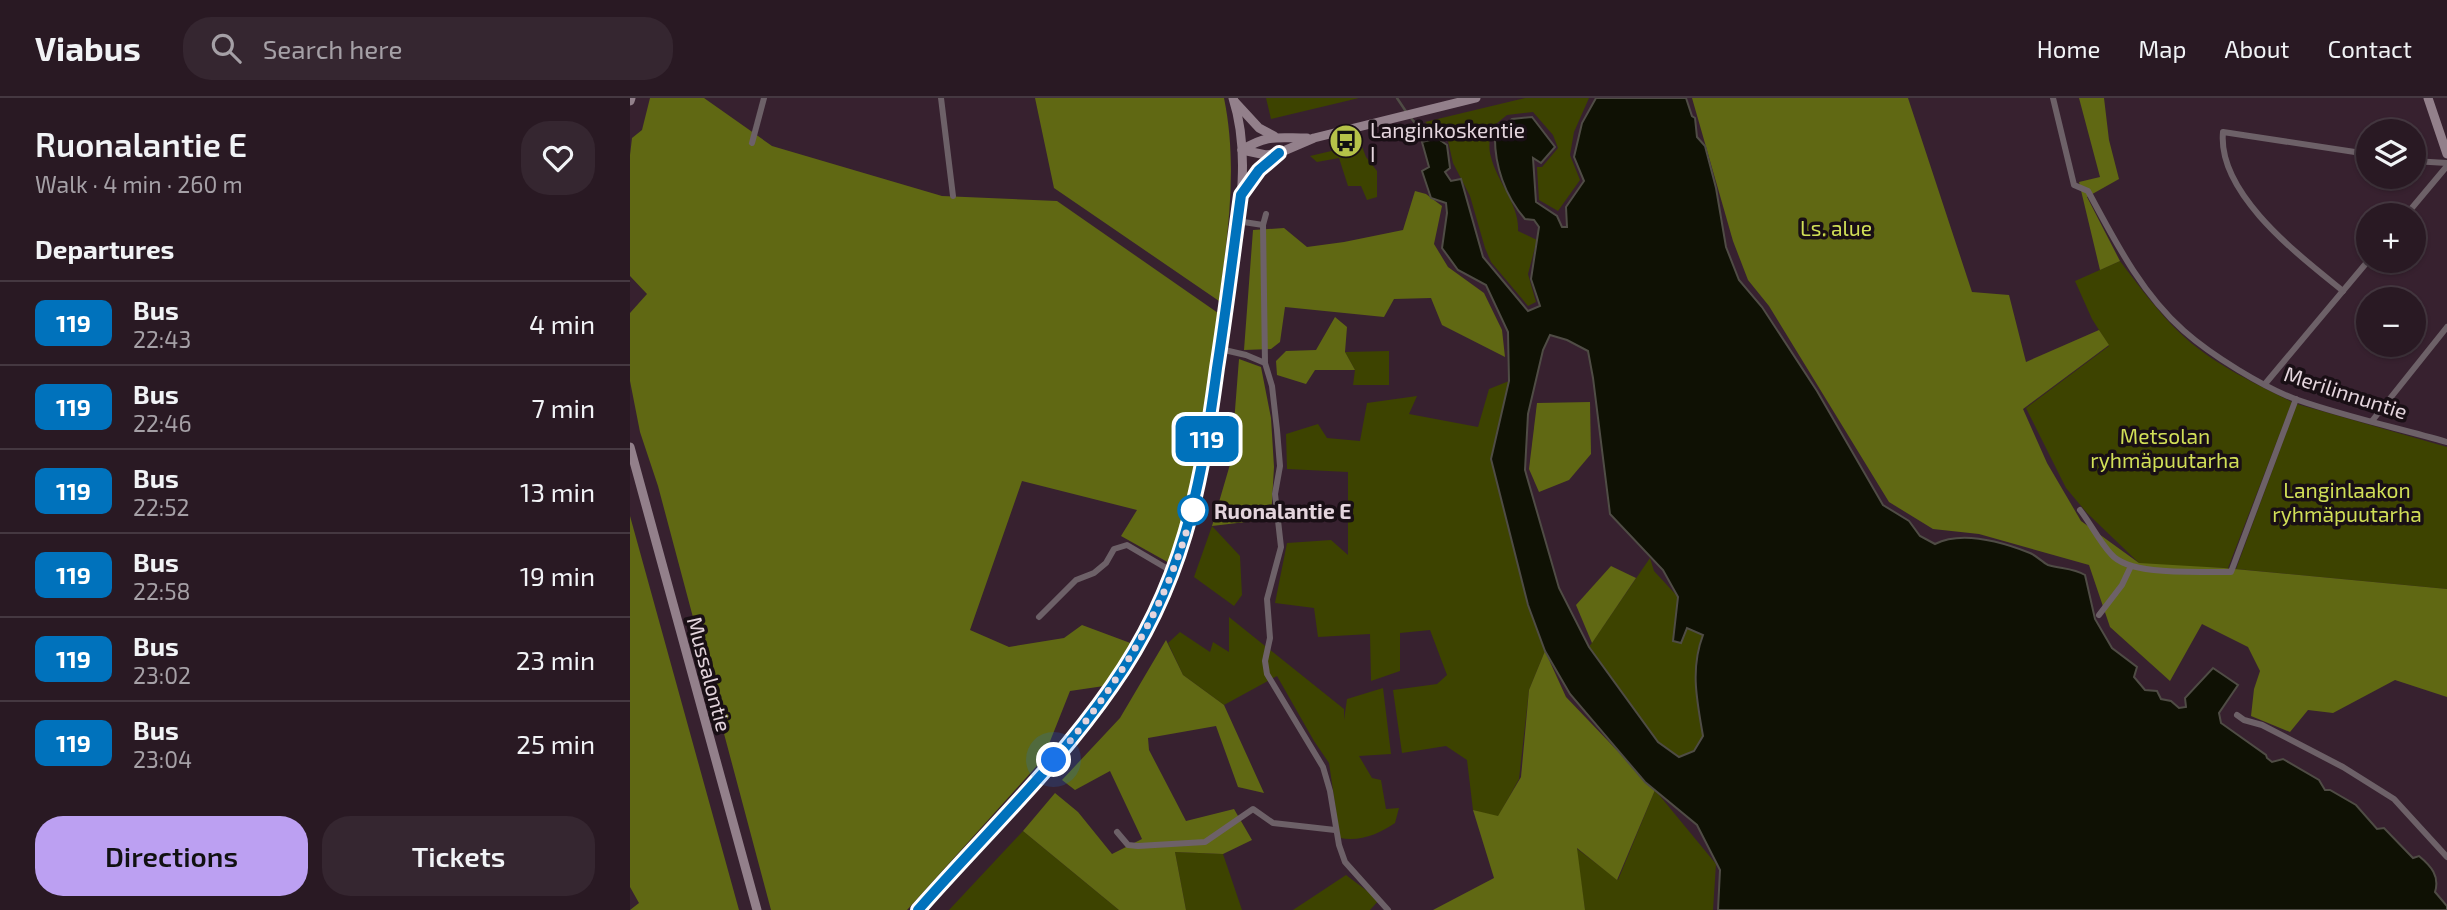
<!DOCTYPE html>
<html lang="en">
<head>
<meta charset="utf-8">
<style>
	body { margin:0; font-family:"Exo 2",sans-serif; background:#352630; color:#f1f3f6; height:100vh; display:flex; flex-direction:column; font-size:26px; white-space:nowrap }
	* { box-sizing:border-box; margin:0 }
	p { font-size:23px; color:#a5a0a6 }
	.icon { flex:none; width:38px; height:38px; fill:none; stroke:currentColor; stroke-width:2; stroke-linecap:round; stroke-linejoin:round }
	.map { position:relative; flex:1; overflow:hidden }
	.details { display:flex; flex-direction:column; background:#291923; width:630px }
	.details>* { flex:none }
	.badge { padding:0 14px; border-radius:10px; font-size:24px; line-height:46px }
	.buttons { position:absolute; left:1726px; top:21px; display:grid; gap:14px }
	.buttons a { display:grid; place-items:center; width:70px; height:70px; border-radius:50%; background:#291923; box-shadow:0 2px 5px #0004,0 0 0 2px #453841; font-size:35px }
	.you { position:absolute; width:35px; height:35px; margin:-18px; border:5px solid #fff; border-radius:50%; background:#1a73e8; box-shadow:0 0 0 10px #1a73e833 }
	.map>.badge { position:absolute; translate:-50% -50%; box-shadow:0 0 0 4px #fff }
	h2 { padding:0 35px; font-size:26px; line-height:63px }
	.round { display:grid; place-items:center; flex:none; width:74px; height:74px; border-radius:28px; background:#352630 }
	.head { display:flex; align-items:center; justify-content:space-between; height:119px; padding:0 35px }
	h1 { font-size:33px; font-weight:600; line-height:52px }
	.action { display:flex; gap:14px; margin-top:auto; padding:14px 35px }
	.action a { flex:1; height:80px; border-radius:28px; background:#bca0f2; color:#111; font-size:28px; font-weight:600; line-height:80px; text-align:center }
	.action a+a { background:#352630; color:#f1f3f6 }
	ul { padding:0; list-style:none }
	li { display:flex; align-items:center; gap:21px; height:84px; padding:0 35px; border-top:2px solid #453841 }
	li div { flex:1 }
	li b { display:block; font-size:26px }
	li em { font-style:normal }
	li .badge { min-width:77px; font-weight:700; text-align:center }
	header { display:flex; align-items:center; gap:42px; box-sizing:border-box; height:98px; padding:0 35px; background:#291923; border-bottom:2px solid #453841 }
	header strong { font-size:33px }
	nav { display:flex; gap:38px; margin-inline-start:auto; font-size:24px }
	.search { width:490px; height:63px; background:#352630; display:flex; align-items:center; gap:18px; box-sizing:border-box; padding:0 24px; border-radius:28px; color:#a5a0a6; font-size:26px }
	main { display:flex; flex:1; min-height:0 }
	.map>svg:first-child { display:block }
</style>
</head>
<body>
<header>
<strong>Viabus</strong>
<div class="search"><svg class="icon" aria-label="search" viewBox="0 0 24 24"><circle cx="10" cy="10" r="6"/><path d="M15 15l6 6"/></svg>Search here</div>
<nav><a>Home</a><a>Map</a><a>About</a><a>Contact</a></nav>
</header>
<main>
<section class="details">
<div class="head"><div><h1>Ruonalantie E</h1><p>Walk · 4 min · 260 m</p></div><a class="round"><svg class="icon" aria-label="heart" viewBox="0 0 24 24"><path d="M12 20l-8-8c-3-5 5-10 8-4 3-6 11-1 8 4z"/></svg></a></div>
<h2>Departures</h2>
<ul>
<li><span class="badge" style="background:#0072bc;color:#fff">119</span><div><b>Bus</b><p>22:43</p></div><em>4 min</em></li>
<li><span class="badge" style="background:#0072bc;color:#fff">119</span><div><b>Bus</b><p>22:46</p></div><em>7 min</em></li>
<li><span class="badge" style="background:#0072bc;color:#fff">119</span><div><b>Bus</b><p>22:52</p></div><em>13 min</em></li>
<li><span class="badge" style="background:#0072bc;color:#fff">119</span><div><b>Bus</b><p>22:58</p></div><em>19 min</em></li>
<li><span class="badge" style="background:#0072bc;color:#fff">119</span><div><b>Bus</b><p>23:02</p></div><em>23 min</em></li>
<li><span class="badge" style="background:#0072bc;color:#fff">119</span><div><b>Bus</b><p>23:04</p></div><em>25 min</em></li>
</ul>
<div class="action"><a>Directions</a><a>Tickets</a></div>
</section>
<div class="map">
<svg width="1817" height="812" viewBox="0 0 1817 812">
	<rect width="100%" height="100%" fill="#37212f"/>
	<!-- green -->
	<g fill="#3d4300">
		<path d="M 636,0 L 729,0 L 641,21 Z"/>
		<path d="M 895,0 L 959,0 L 944,34 L 940,57 L 950,82 L 928,113 L 909,102 L 907,69 L 912,69 L 928,50 L 923,37 L 903,14 L 877,17 L 861,30 C 860,39 858,50 861,59 C 867,84 890,107 888,133 L 907,142 L 898,176 L 906,204 L 898,208 L 861,164 L 855,150 L 840,98 L 823,65 L 818,43 L 795,24 Z"/>
		<path d="M 731,46 L 736,59 L 747,73 L 747,99 L 737,102 L 731,88 L 718,88 L 709,60 L 687,64 L 680,58 Z"/>
		<path d="M 1490,163 C 1509,188 1528,214 1550,235 C 1581,265 1624,285 1662,304 L 1598,470 L 1522,468 L 1509,465 L 1457,415 L 1436,390 L 1396,310 L 1479,248 L 1462,221 L 1445,183 Z"/>
		<path d="M 759,253 L 759,287 L 723,287 L 725,272 L 715,254 Z"/>
		<path d="M 879,283 L 861,361 L 915,553 L 899,592 L 889,681 L 868,719 L 843,712 L 837,662 L 816,648 L 772,655 L 763,592 L 807,586 L 817,577 L 800,532 L 770,535 L 770,573 L 741,583 L 740,536 L 688,539 L 684,510 L 645,505 L 657,445 L 701,442 L 718,457 L 718,374 L 657,371 L 656,336 L 688,326 L 697,340 L 730,343 L 737,305 L 787,298 L 779,316 L 848,329 L 859,291 Z"/>
		<path d="M 1667,306 L 1817,349 L 1817,491 L 1606,471 Z"/>
		<path d="M 582,428 L 610,458 L 612,497 L 604,508 L 564,479 Z"/>
		<path d="M 1020,460 L 1024,473 L 1048,499 L 1043,543 L 1057,530 L 1074,537 C 1059,571 1067,604 1073,638 L 1064,653 L 1049,659 L 1028,644 L 959,549 Z"/>
		<path d="M 599,519 L 714,611 L 714,622 L 717,601 L 753,590 L 761,656 L 729,658 L 742,680 L 751,682 L 756,711 L 769,710 L 765,725 C 749,736 730,744 710,740 L 699,665 L 684,643 L 647,578 L 594,607 L 553,577 L 538,545 L 550,534 L 580,554 L 583,544 L 599,554 Z"/>
		<path d="M 1025,692 L 1086,766 L 1083,812 L 955,812 L 946,750 L 988,782 Z"/>
		<path d="M 393,733 L 489,812 L 319,812 Z"/>
		<path d="M 545,754 L 593,756 L 612,812 L 556,812 Z"/>
		<path d="M 716,777 L 749,802 L 740,812 L 663,812 Z"/>
	</g>
	<!-- forest -->
	<g fill="#606813">
		<path d="M 20,0 L 74,0 L 142,48 L 312,98 L 427,103 L 588,215 C 580,300 567,384 541,466 L 491,438 L 507,412 L 392,383 L 340,532 L 379,549 L 434,540 L 452,527 L 503,546 L 474,588 L 440,593 L 413,661 L 277,812 L 141,812 L 28,388 L 10,334 L 0,283 L 0,215 L 17,196 L 0,178 L 0,57 L 2,40 L 12,32 Z"/>
		<path d="M 405,0 L 594,0 C 608,68 598,135 589,203 L 424,90 Z"/>
		<path d="M 1062,0 L 1278,0 L 1342,194 L 1379,197 L 1396,264 L 1469,232 L 1479,247 L 1393,311 L 1417,365 L 1451,423 L 1509,465 L 1594,470 L 1817,491 L 1817,599 L 1765,582 L 1703,615 L 1678,612 L 1660,634 L 1621,618 L 1624,591 L 1630,573 L 1618,549 L 1572,526 L 1540,583 L 1480,529 L 1459,467 L 1349,436 L 1303,431 L 1259,404 L 1139,208 L 1118,182 L 1103,143 Z"/>
		<path d="M 1449,0 L 1474,0 L 1479,42 L 1489,81 L 1457,99 L 1490,163 L 1470,172 L 1449,84 L 1470,79 Z"/>
		<path d="M 785,93 L 796,96 L 812,108 L 804,146 L 818,169 L 854,195 L 872,232 L 875,259 L 812,227 L 801,200 L 764,201 L 754,219 L 655,209 L 650,244 L 641,251 L 614,252 L 623,132 L 654,130 L 677,149 L 714,144 L 773,132 Z"/>
		<path d="M 705,219 L 717,229 L 715,254 L 725,272 L 685,272 L 676,286 L 647,277 L 646,263 L 656,253 L 686,252 Z"/>
		<path d="M 609,261 L 631,269 L 641,320 L 644,369 L 641,421 L 582,428 L 601,363 Z"/>
		<path d="M 960,304 L 961,356 L 939,382 L 909,394 L 899,371 L 907,305 Z"/>
		<path d="M 0,418 L 109,812 L 0,812 L 9,805 L 0,789 Z"/>
		<path d="M 981,468 L 1006,480 L 962,545 L 946,507 Z"/>
		<path d="M 536,542 L 553,577 L 594,607 L 634,695 L 608,689 L 586,628 L 518,640 L 519,652 L 556,723 L 604,711 L 622,742 L 593,756 L 545,754 L 556,812 L 489,812 L 393,733 L 425,695 L 448,714 L 482,756 L 512,741 L 480,673 L 445,692 L 432,682 L 490,620 Z"/>
		<path d="M 915,553 L 936,599 L 1025,692 L 987,782 L 947,750 L 955,812 L 803,812 L 864,780 L 843,712 L 868,718 L 891,679 L 899,592 Z"/>
	</g>
	<!-- water -->
	<path fill="#0f1104" stroke="#4f4c45" stroke-width="2" fill-rule="evenodd" d="M 966,0 L 1056,0 L 1062,18 L 1065,20 L 1067,39 L 1075,48 L 1086,90 L 1096,149 L 1109,182 L 1132,209 L 1187,293 L 1253,407 L 1279,423 L 1290,438 L 1305,446 C 1333,432 1372,444 1400,455 C 1407,458 1412,464 1418,467 C 1431,471 1443,470 1455,477 L 1465,521 L 1482,550 L 1507,569 L 1504,579 L 1515,592 L 1527,593 L 1531,601 L 1541,603 L 1549,610 L 1556,609 L 1555,600 L 1583,570 L 1608,587 L 1589,615 L 1591,625 L 1636,657 L 1637,660 L 1642,664 L 1653,661 L 1689,682 L 1695,692 L 1700,692 L 1726,707 L 1747,731 L 1754,730 L 1783,760 L 1789,758 C 1801,768 1810,778 1805,794 L 1817,808 L 1817,812 L 1088,812 L 1090,772 L 1067,727 L 1015,684 L 940,596 L 915,553 L 898,507 L 861,361 L 879,283 L 878,234 L 856,187 L 828,172 L 812,150 L 817,115 L 816,105 L 801,100 L 792,73 L 799,69 L 792,44 L 807,40 L 817,47 L 820,70 L 815,74 L 821,83 L 831,81 L 853,159 L 898,213 L 910,208 L 901,181 L 909,129 L 904,122 L 895,121 C 875,98 864,67 865,36 L 882,21 L 902,19 L 925,49 L 911,65 L 903,60 L 906,104 L 927,118 L 932,129 L 937,129 L 936,109 L 954,83 L 944,59 L 952,25 ZM 920,237 L 937,242 L 958,253 L 963,280 L 980,416 L 1033,472 L 1048,499 L 1043,543 L 1051,545 L 1057,530 L 1073,537 C 1060,571 1067,603 1073,638 L 1064,653 L 1049,659 L 1028,644 L 959,549 L 929,490 L 895,372 L 898,316 L 913,252 Z"/>
	<g fill="none" stroke-linecap="round" stroke-linejoin="round">
		<!-- stream -->
		<g stroke="#4f4c45" stroke-width="2.5">
			<path d="M 767,0 L 777,15"/>
			<path d="M 781,20 L 799,42"/>
		</g>
		<!-- street -->
		<g stroke="#6d6168" stroke-width="6">
			<path d="M 311,0 L 323,98"/>
			<path d="M 1423,0 L 1444,87 L 1458,93 C 1485,143 1511,195 1554,233 C 1581,257 1634,290 1668,302 C 1717,319 1768,330 1817,344"/>
			<path d="M 122,45 L 134,0"/>
			<path d="M 1783,63 L 1817,65"/>
			<path d="M 1776,117 L 1817,68"/>
			<path d="M 607,123 L 633,127"/>
			<path d="M 1713,193 C 1670,158 1587,96 1593,34 L 1738,56"/>
			<path d="M 590,251 L 616,257 L 635,265 L 642,288 L 647,332 L 650,368 L 645,396 L 651,449 L 637,501 L 640,540 L 635,563 L 637,576 L 693,669 L 700,693 L 709,747 L 715,764 L 758,812"/>
			<path d="M 635,265 L 633,127 L 636,116"/>
			<path d="M 1635,286 L 1738,163"/>
			<path d="M 1742,323 L 1817,229"/>
			<path d="M 1450,412 C 1461,426 1469,443 1481,456 C 1500,479 1571,473 1601,474 L 1666,301"/>
			<path d="M 1469,517 L 1492,487 L 1501,468"/>
			<path d="M 409,519 L 446,482 L 464,475 L 476,465 L 484,451 L 497,447 L 543,474"/>
			<path d="M 1607,617 L 1614,622 L 1632,627 L 1713,669 L 1764,701 L 1817,759"/>
			<path d="M 487,734 L 498,747 L 508,748 L 575,744 L 623,711 L 643,725 L 705,732"/>
		</g>
		<!-- secondary -->
		<g stroke="#93808b" stroke-width="9">
			<path d="M 1798,0 L 1817,56"/>
			<path d="M 0,3 L 1,0"/>
			<path d="M 605,4 L 629,30 L 644,38"/>
			<path d="M 612,52 L 636,57 L 649,55 L 684,40 L 846,0"/>
			<path d="M 612,52 C 638,36 647,40 677,40"/>
			<path d="M 612,96 L 629,72 L 649,55"/>
			<path d="M 0,349 L 127,812"/>
			<path d="M 288,812 C 385,704 498,601 548,461 C 577,379 585,291 596,205 C 605,140 624,65 603,0"/>
		</g>
	</g>
	<g fill="none" stroke-linecap="round" stroke-linejoin="round">
		<defs>
			<path id="line" d="M 288,812 C 353,738 426,669 482,588 C 553,487 571,389 587,270 C 596,213 603,155 611,97 L 629,72 L 649,55"/>
		</defs>
		<!-- line casing -->
		<use href="#line" stroke="#fff" stroke-width="16"/>
		<!-- line -->
		<use href="#line" stroke="#0072bc" stroke-width="10"/>
		<!-- walk -->
		<path stroke="#e4d5dd" stroke-width="7" stroke-dasharray="0 12.6" d="M 424,662 C 489,587 540,504 564,406 L 563,412"/>
	</g>
	<!-- icons -->
	<defs>
		<symbol id="bus-disc" viewBox="-11 -11 22 22"><circle r="9.5" fill="#b5c249" stroke="#190f15"/><path d="M-5-6H5V4H4V6H2V4H-2V6H-4V4H-5ZM-3.5-4V0h7V-4ZM-3.5 1.2v1.5H-2V1.2ZM2 1.2v1.5H3.5V1.2Z" fill="#111"/></symbol>
	</defs>
	<g fill-rule="evenodd">
		<use href="#bus-disc" x="697" y="24" width="38" height="38"/>
	</g>
	<!-- markers -->
	<circle fill="#fff" stroke="#0072bc" stroke-width="3.5" cx="563" cy="412" r="14"/>
	<g text-anchor="middle" dominant-baseline="central" stroke-width="7" stroke-linejoin="round" paint-order="stroke">
		<!-- poi labels -->
		<g font-size="21" fill="#e4d5dd" stroke="#190f15" text-anchor="start">
			<text x="740" y="31">Langinkoskentie<tspan x="740" dy="24">I</tspan></text>
		</g>
		<!-- park labels -->
		<g font-size="21" fill="#d1df57" stroke="#190f15">
			<text x="1206" y="129">Ls. alue</text>
			<text x="1535" y="337">Metsolan<tspan x="1535" dy="24">ryhmäpuutarha</tspan></text>
			<text x="1717" y="391">Langinlaakon<tspan x="1717" dy="24">ryhmäpuutarha</tspan></text>
		</g>
		<!-- street labels -->
		<g font-size="21" fill="#e4d5dd" stroke="#190f15">
			<text transform="translate(1716 294) rotate(18)">Merilinnuntie</text>
			<text transform="translate(80 576) rotate(75)">Mussalontie</text>
		</g>
		<!-- stop labels -->
		<g font-size="21" font-weight="bold" fill="#e4d5dd" stroke="#190f15" text-anchor="start">
			<text x="584" y="412">Ruonalantie E</text>
		</g>
	</g>
</svg>
<div class="buttons">
<a><svg class="icon" aria-label="layers" viewBox="0 0 24 24"><path d="M12 4l9 5-9 5-9-5zM3 14l9 5 9-5"/></svg></a>
<a>+</a>
<a>−</a>
</div>
<div class="you" style="left:424px;top:662px"></div>
<b class="badge" style="left:577px;top:341px;background:#0072bc;color:#fff">119</b>
</div>
</main>
</body>
</html>
